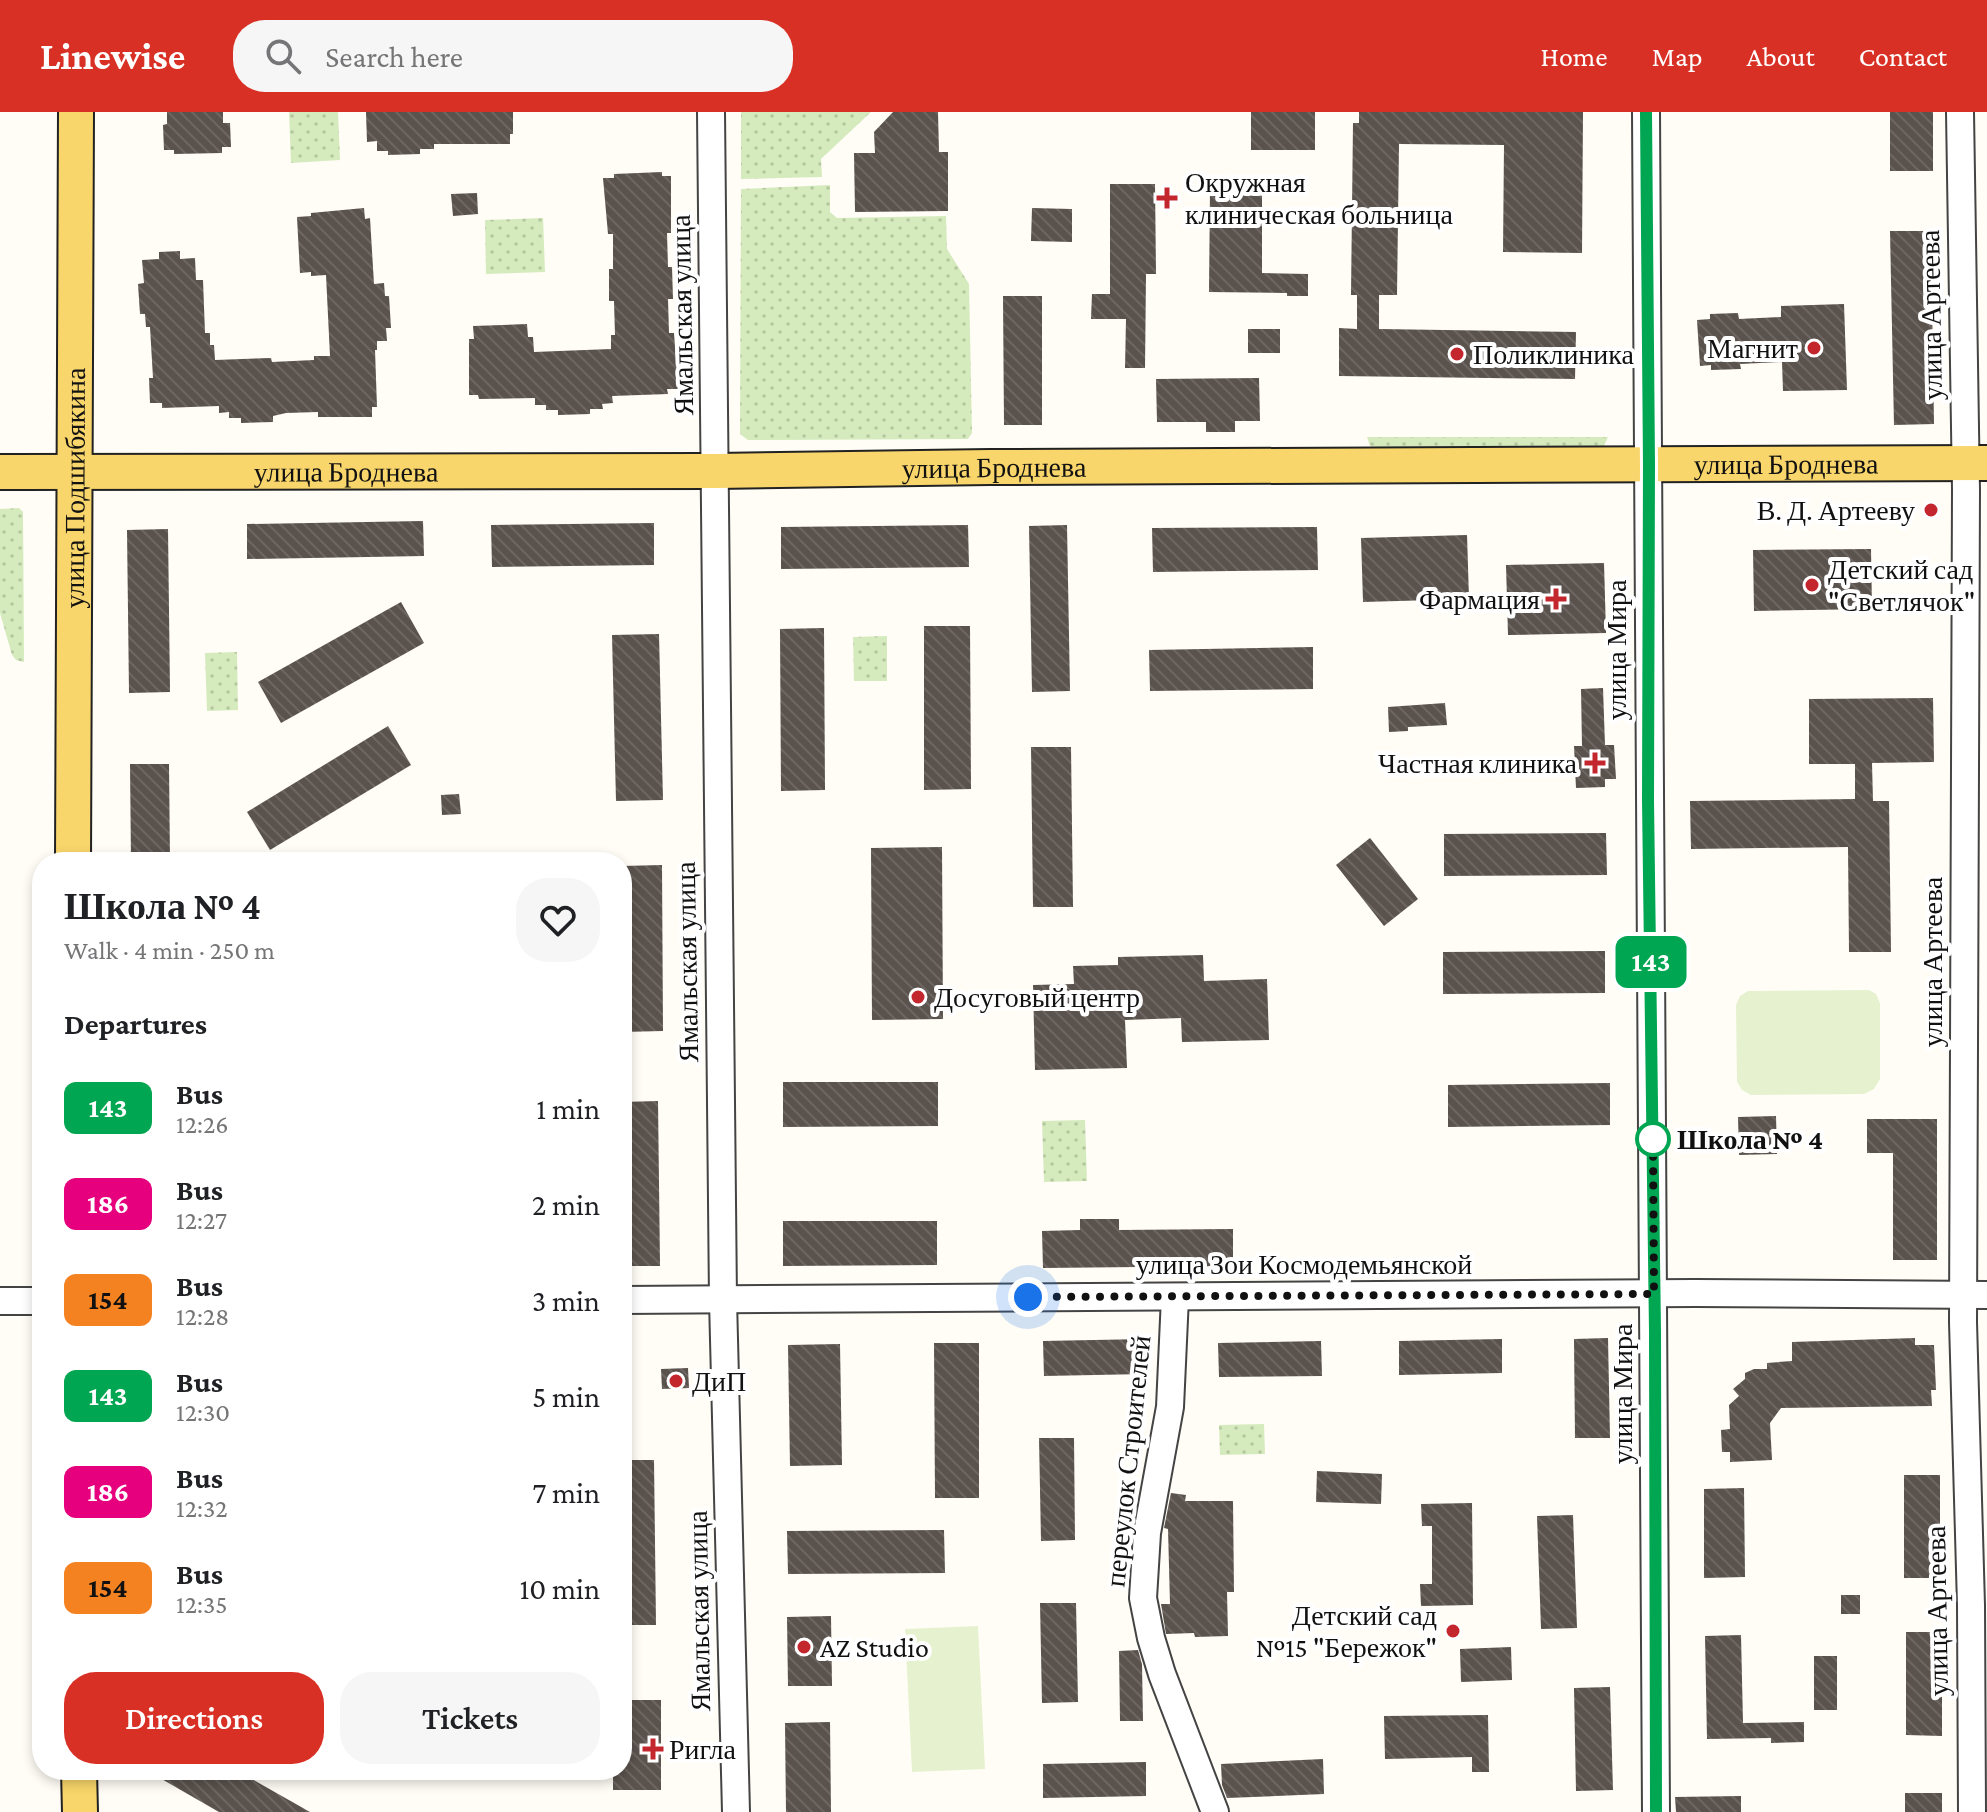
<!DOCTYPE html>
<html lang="en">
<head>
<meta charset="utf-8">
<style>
	body { margin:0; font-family:"Crimson Pro",serif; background:#f6f6f6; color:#202124; height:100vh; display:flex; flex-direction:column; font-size:30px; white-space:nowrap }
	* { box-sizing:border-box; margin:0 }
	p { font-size:26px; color:#757577 }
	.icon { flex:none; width:44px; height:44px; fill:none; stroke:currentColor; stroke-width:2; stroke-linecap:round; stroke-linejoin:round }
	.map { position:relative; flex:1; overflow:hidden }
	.panel { position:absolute; left:32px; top:740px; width:600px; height:928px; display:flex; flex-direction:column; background:#fff; border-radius:32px; box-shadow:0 4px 12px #0003 }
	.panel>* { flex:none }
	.badge { padding:0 16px; border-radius:12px; font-size:28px; line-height:52px }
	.you { position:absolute; width:40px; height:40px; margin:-20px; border:6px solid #fff; border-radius:50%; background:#1a73e8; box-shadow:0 0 0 12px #1a73e833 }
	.map>.badge { position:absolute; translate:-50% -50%; box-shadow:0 0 0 4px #fff }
	h2 { padding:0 32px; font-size:30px; line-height:72px }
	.round { display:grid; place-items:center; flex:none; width:84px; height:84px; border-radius:32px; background:#f6f6f6 }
	.headline { display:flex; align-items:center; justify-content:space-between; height:136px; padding:0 32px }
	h1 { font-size:38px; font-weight:600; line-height:60px }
	.button { display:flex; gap:16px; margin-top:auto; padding:16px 32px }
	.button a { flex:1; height:92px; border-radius:32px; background:#d93025; color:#fff; font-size:32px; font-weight:600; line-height:92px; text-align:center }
	.button a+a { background:#f6f6f6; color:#202124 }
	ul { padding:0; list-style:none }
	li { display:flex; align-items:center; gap:24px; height:96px; padding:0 32px }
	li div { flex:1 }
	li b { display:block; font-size:30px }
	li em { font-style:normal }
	li .badge { min-width:88px; font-weight:700; text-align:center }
	header { display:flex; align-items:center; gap:48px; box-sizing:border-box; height:112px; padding:0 40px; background:#d93025; color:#fff }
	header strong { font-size:38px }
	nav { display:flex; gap:44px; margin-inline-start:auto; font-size:28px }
	.search { width:560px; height:72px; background:#f6f6f6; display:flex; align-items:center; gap:20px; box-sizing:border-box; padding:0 28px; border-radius:32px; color:#757577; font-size:30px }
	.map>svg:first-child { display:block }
</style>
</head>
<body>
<header>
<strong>Linewise</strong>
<div class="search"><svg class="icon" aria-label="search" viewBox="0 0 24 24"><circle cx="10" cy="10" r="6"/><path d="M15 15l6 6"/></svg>Search here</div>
<nav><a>Home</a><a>Map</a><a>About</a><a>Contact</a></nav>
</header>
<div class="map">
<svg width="1987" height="1700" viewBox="0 0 1987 1700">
	<defs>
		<pattern id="grass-dots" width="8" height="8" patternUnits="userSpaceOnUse" patternTransform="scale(2)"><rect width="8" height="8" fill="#d5ebbd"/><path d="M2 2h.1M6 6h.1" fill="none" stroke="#b6c8a1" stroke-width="1.8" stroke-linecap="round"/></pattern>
		<pattern id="building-back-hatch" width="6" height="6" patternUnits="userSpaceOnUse" patternTransform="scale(2)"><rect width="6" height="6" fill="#5a524d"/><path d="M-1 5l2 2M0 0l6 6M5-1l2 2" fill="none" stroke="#6d6662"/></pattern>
	</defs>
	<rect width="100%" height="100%" fill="#fffdf5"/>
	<!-- grass -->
	<g fill="url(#grass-dots)">
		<path d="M 289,0 L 338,0 L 340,48 L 291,51 Z"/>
		<path d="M 741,0 L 871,0 L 821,47 L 822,65 L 741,67 Z"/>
		<path d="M 830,73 L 830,100 L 837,106 L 946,104 L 947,137 L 969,172 L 972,321 L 968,327 L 748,328 L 740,322 L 741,77 Z"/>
		<path d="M 543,106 L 545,160 L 486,162 L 485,108 Z"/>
		<path d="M 1367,325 L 1608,325 L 1604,334 L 1594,335 L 1376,336 L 1370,334 Z"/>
		<path d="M 19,396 L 23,400 L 24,550 L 16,548 L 12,543 L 0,501 L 0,397 Z"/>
		<path d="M 887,524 L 887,569 L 854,569 L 853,525 Z"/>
		<path d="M 237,540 L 238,598 L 207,599 L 205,541 Z"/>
		<path d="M 1085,1008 L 1087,1069 L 1044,1070 L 1042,1009 Z"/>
		<path d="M 1264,1312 L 1265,1342 L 1220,1343 L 1219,1313 Z"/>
	</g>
	<!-- pitch -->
	<g fill="#e6f2cf">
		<path d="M 399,745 L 457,744 L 467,750 L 388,750 Z"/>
		<path d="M 1869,878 L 1876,882 L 1880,891 L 1880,967 L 1874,977 L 1864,982 L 1751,983 L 1742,978 L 1737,970 L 1736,893 L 1740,884 L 1748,879 Z"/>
		<path d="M 978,1514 L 985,1657 L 912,1660 L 905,1517 Z"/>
	</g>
	<!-- building -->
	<g fill="url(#building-back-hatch)">
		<path d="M 167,0 L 223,0 L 223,11 L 230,11 L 231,35 L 222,35 L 222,41 L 174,42 L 174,38 L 164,38 L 163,13 L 167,12 Z"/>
		<path d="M 366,0 L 513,0 L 513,22 L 510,22 L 510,32 L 434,32 L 434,37 L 420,37 L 420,42 L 388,43 L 388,39 L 377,39 L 377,29 L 367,30 Z"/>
		<path d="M 893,0 L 938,0 L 939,40 L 948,40 L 948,99 L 855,100 L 854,41 L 875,41 L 874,20 Z"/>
		<rect x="1251" y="0" width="64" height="38"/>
		<path d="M 1359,0 L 1583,0 L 1582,141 L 1503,140 L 1504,33 L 1399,32 L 1397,183 L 1379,183 L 1379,217 L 1576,220 L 1575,267 L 1339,264 L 1339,216 L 1357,217 L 1357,183 L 1351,183 L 1353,11 L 1359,11 Z"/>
		<rect x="1890" y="0" width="43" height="59"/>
		<path d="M 662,60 L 662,64 L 671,64 L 671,121 L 667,121 L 668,155 L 672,155 L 673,187 L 668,187 L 669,221 L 674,221 L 678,277 L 667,277 L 668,282 L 612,284 L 613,291 L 602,292 L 603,297 L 590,297 L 590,302 L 558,303 L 558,298 L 546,298 L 546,293 L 535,293 L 535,286 L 479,287 L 478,283 L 469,283 L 469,227 L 474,227 L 473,214 L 527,212 L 528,225 L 533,225 L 534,240 L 611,237 L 611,223 L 615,223 L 614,189 L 609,189 L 609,157 L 613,157 L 613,122 L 608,122 L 603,66 L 614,66 L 614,62 Z"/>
		<path d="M 1110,72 L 1155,72 L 1156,162 L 1146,162 L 1145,256 L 1125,256 L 1126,207 L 1091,207 L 1092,182 L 1110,182 Z"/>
		<path d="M 1210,77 L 1262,77 L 1262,161 L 1308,162 L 1308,184 L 1287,184 L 1287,181 L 1209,180 Z"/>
		<path d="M 477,81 L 478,102 L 453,104 L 451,82 Z"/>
		<path d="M 364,96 L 365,107 L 370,106 L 374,172 L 384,171 L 385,184 L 389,184 L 391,216 L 386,216 L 387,229 L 377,229 L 377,238 L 375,238 L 377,295 L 372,295 L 372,305 L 318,305 L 318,300 L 286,301 L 273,304 L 273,310 L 241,311 L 241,306 L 229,306 L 229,300 L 219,301 L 219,294 L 162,296 L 162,291 L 150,291 L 149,266 L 153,266 L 150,215 L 146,215 L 145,202 L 140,202 L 138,172 L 144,171 L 142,148 L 159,147 L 159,140 L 180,139 L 180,147 L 195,146 L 196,168 L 203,168 L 205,221 L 210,221 L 210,233 L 214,233 L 215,248 L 271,246 L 272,250 L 314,248 L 314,244 L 330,244 L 326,163 L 311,164 L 311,160 L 300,161 L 297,105 L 311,104 L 311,101 Z"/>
		<path d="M 1032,96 L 1072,97 L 1072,130 L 1031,129 Z"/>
		<path d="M 1890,119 L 1931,119 L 1934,312 L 1894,313 Z"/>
		<path d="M 1003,184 L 1042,184 L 1042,313 L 1004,313 Z"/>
		<path d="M 1844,192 L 1847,278 L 1783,279 L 1782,250 L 1740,252 L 1741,257 L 1711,258 L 1711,253 L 1700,254 L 1697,208 L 1710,207 L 1710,202 L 1738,201 L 1739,207 L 1781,205 L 1781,194 Z"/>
		<rect x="1248" y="217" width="32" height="24"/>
		<path d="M 1259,266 L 1260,309 L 1235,309 L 1235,320 L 1206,320 L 1206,310 L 1157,310 L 1156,267 Z"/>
		<path d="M 423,409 L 424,444 L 247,447 L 247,412 Z"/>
		<path d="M 654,411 L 654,453 L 492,455 L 491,413 Z"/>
		<path d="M 968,413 L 969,455 L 781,457 L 781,415 Z"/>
		<path d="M 1067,413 L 1070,579 L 1032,580 L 1029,414 Z"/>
		<path d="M 1317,415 L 1318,458 L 1153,460 L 1152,416 Z"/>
		<path d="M 168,417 L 170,580 L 129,581 L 127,418 Z"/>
		<path d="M 1467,423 L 1469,487 L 1363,490 L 1361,426 Z"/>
		<path d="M 1871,437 L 1872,497 L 1754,499 L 1753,438 Z"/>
		<path d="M 1604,451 L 1606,521 L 1508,523 L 1506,453 Z"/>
		<path d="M 401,490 L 424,531 L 281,611 L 258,570 Z"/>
		<path d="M 924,514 L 970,514 L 971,677 L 924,678 Z"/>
		<path d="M 824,516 L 825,678 L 781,679 L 780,517 Z"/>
		<path d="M 659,522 L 663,688 L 616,689 L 612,523 Z"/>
		<path d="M 1313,535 L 1313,577 L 1150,579 L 1149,538 Z"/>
		<path d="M 1603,576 L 1605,633 L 1614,633 L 1616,667 L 1605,667 L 1605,675 L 1576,676 L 1574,634 L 1582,634 L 1581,577 Z"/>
		<path d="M 1933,586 L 1934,650 L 1872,651 L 1873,689 L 1889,689 L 1891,840 L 1849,840 L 1848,735 L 1691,737 L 1690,689 L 1855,687 L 1855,652 L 1809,652 L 1809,587 Z"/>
		<path d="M 1445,591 L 1447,613 L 1408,615 L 1408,619 L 1389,620 L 1388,595 Z"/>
		<path d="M 388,614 L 411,653 L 270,738 L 247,700 Z"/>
		<path d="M 1031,635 L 1071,635 L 1073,795 L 1033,795 Z"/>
		<path d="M 130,652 L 169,652 L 170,750 L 131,750 Z"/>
		<path d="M 459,682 L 461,702 L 442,703 L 441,683 Z"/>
		<path d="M 1606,721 L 1607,763 L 1444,764 L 1444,722 Z"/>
		<path d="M 1370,726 L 1418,787 L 1384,814 L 1336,753 Z"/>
		<path d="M 942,735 L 943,907 L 872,908 L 871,736 Z"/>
		<path d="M 662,753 L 663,919 L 622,920 L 622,754 Z"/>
		<path d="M 1605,839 L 1605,881 L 1443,882 L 1443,840 Z"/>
		<path d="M 1203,843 L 1204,869 L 1267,867 L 1269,928 L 1182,930 L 1181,906 L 1125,908 L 1127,956 L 1035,958 L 1033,873 L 1074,872 L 1073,854 L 1118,853 L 1118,845 Z"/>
		<path d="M 783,970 L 938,970 L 938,1014 L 783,1015 Z"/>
		<path d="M 1610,971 L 1610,1013 L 1448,1015 L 1448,973 Z"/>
		<path d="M 658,989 L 660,1154 L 622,1154 L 622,990 Z"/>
		<path d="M 1776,1004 L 1777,1042 L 1739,1043 L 1738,1005 Z"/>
		<path d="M 1867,1007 L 1937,1007 L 1937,1148 L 1893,1148 L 1893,1041 L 1867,1041 Z"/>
		<path d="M 1080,1107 L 1119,1107 L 1119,1118 L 1233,1117 L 1233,1154 L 1043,1156 L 1042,1119 L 1080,1118 Z"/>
		<path d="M 783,1109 L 937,1109 L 937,1153 L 783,1154 Z"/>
		<path d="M 1608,1226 L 1610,1326 L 1575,1326 L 1574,1227 Z"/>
		<path d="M 1915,1226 L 1915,1233 L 1934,1233 L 1936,1278 L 1931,1278 L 1932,1294 L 1781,1296 L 1770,1311 L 1772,1348 L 1730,1350 L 1730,1340 L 1722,1340 L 1721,1318 L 1730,1317 L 1729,1293 L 1739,1284 L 1733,1277 L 1745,1267 L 1745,1261 L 1754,1257 L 1767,1257 L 1767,1251 L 1792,1249 L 1792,1230 Z"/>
		<path d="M 1145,1227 L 1145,1262 L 1044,1264 L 1043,1229 Z"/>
		<path d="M 1502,1227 L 1502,1261 L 1399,1263 L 1399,1229 Z"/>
		<path d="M 1321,1229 L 1322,1264 L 1219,1265 L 1218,1231 Z"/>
		<path d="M 934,1231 L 979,1231 L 979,1386 L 935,1386 Z"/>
		<path d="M 840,1232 L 842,1353 L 790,1354 L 788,1233 Z"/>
		<path d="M 688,1256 L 689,1276 L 662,1277 L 661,1257 Z"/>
		<path d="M 1039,1326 L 1074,1326 L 1075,1428 L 1041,1429 Z"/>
		<path d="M 622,1348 L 654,1348 L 656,1513 L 622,1513 Z"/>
		<path d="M 1317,1359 L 1382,1362 L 1381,1392 L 1316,1390 Z"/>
		<rect x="1904" y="1363" width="36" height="103"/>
		<path d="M 1744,1376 L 1745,1465 L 1704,1466 L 1704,1377 Z"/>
		<path d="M 1171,1381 L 1186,1383 L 1185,1389 L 1233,1389 L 1234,1480 L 1227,1480 L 1228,1524 L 1195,1525 L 1194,1521 L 1166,1522 L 1161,1492 L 1170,1492 L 1168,1417 L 1164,1416 Z"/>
		<path d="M 1472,1391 L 1473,1493 L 1421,1494 L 1420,1472 L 1432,1472 L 1432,1414 L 1422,1414 L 1421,1392 Z"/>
		<path d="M 1573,1403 L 1577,1516 L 1541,1517 L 1537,1404 Z"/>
		<path d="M 944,1418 L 945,1461 L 788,1462 L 787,1419 Z"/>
		<rect x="1841" y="1483" width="19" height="19"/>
		<path d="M 1040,1491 L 1076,1491 L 1078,1590 L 1042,1591 Z"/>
		<path d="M 831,1504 L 832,1574 L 788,1574 L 787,1505 Z"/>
		<path d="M 1906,1520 L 1942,1520 L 1942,1624 L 1906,1623 Z"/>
		<path d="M 1741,1523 L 1743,1611 L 1804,1610 L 1804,1630 L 1771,1631 L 1771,1626 L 1707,1627 L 1705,1524 Z"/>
		<path d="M 1511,1535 L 1512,1568 L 1461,1570 L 1460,1537 Z"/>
		<path d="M 1138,1538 L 1142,1552 L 1143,1609 L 1120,1609 L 1119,1539 Z"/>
		<rect x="1814" y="1544" width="23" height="54"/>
		<path d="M 1610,1575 L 1613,1678 L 1576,1679 L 1574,1576 Z"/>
		<path d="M 622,1588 L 661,1588 L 661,1678 L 613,1678 L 613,1658 L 622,1658 Z"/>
		<path d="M 1488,1603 L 1489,1660 L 1472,1660 L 1472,1645 L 1385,1647 L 1384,1604 Z"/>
		<path d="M 830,1610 L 831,1700 L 786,1700 L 785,1611 Z"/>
		<path d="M 1323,1647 L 1324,1682 L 1227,1686 L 1222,1673 L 1221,1652 Z"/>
		<path d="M 1146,1650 L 1146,1684 L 1043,1686 L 1043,1652 Z"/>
		<path d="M 146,1658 L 236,1658 L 310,1700 L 219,1700 Z"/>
		<rect x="1905" y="1681" width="37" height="19"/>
		<path d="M 1741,1684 L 1741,1700 L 1676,1700 L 1675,1685 Z"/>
	</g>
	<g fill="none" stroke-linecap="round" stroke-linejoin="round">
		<defs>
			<g id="minor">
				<path d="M 711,0 L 723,1188 L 736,1700"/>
				<path d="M 1646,0 C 1647,567 1655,1133 1656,1700"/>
				<path d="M 1960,0 L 1966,378 L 1963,1210 L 1971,1493 L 1972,1700"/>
				<path d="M 1175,1185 L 1170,1295 L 1147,1421 L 1143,1486 L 1151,1526 L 1162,1562 L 1215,1700"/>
				<path d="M 622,1188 L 1695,1181 L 1987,1183"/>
				<path d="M 0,1189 L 42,1189"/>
			</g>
			<g id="major">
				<path id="s1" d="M 0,360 L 716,359 L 990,355 L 1987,351"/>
				<path id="s2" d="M 73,750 L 76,0"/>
				<path d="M 79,1658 L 80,1700"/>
			</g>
		</defs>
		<!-- minor casing -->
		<use href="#minor" stroke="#444" stroke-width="30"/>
		<!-- major casing -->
		<use href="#major" stroke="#222" stroke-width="38"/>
		<!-- minor -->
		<use href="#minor" stroke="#fff" stroke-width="26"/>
		<!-- major -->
		<use href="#major" stroke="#f9d66b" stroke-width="34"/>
	</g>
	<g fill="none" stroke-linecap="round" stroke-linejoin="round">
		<defs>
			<path id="line" d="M 1646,0 L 1649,352 L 1648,688 L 1655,1220 L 1656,1700"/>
		</defs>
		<!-- line casing -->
		<use href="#line" stroke="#fff" stroke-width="18"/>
		<!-- line -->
		<use href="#line" stroke="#00a651" stroke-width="12"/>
		<!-- walk -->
		<path stroke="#111" stroke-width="8" stroke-dasharray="0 14.4" d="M 1028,1185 L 1654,1182 L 1653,1027"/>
	</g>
	<!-- markers -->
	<g fill="#c4262e" stroke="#fff" stroke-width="3">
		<path d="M1163 74h8v8h8v8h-8v8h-8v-8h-8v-8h8z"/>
		<circle cx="1814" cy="236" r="8"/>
		<circle cx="1457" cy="242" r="8"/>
		<circle cx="1931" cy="398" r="8"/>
		<circle cx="1812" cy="473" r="8"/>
		<path d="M1552 475h8v8h8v8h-8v8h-8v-8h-8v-8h8z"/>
		<path d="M1591 639h8v8h8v8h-8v8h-8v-8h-8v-8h8z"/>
		<circle cx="918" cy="885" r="8"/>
		<circle cx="676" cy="1269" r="8"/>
		<circle cx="1453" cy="1519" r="8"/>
		<circle cx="804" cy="1535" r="8"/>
		<path d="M649 1625h8v8h8v8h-8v8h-8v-8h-8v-8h8z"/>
	</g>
	<circle fill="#fff" stroke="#00a651" stroke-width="4" cx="1653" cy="1027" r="16"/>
	<g text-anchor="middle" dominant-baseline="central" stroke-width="8" stroke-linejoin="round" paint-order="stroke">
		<!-- poi labels -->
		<g font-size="28" fill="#111" stroke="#fff" text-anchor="start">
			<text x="1185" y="70">Окружная<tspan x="1185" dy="32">клиническая больница</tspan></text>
			<text x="1798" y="236" text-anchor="end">Магнит</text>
			<text x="1473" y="242">Поликлиника</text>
			<text x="1915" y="398" text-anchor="end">В. Д. Артееву</text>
			<text x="1828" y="457">Детский сад<tspan x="1828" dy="32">"Светлячок"</tspan></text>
			<text x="1540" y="487" text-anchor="end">Фармация</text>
			<text x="1577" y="651" text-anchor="end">Частная клиника</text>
			<text x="934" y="885">Досуговый центр</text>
			<text x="692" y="1269">ДиП</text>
			<text x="1437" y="1503" text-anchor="end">Детский сад<tspan x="1437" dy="32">№15 "Бережок"</tspan></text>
			<text x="820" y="1535">AZ Studio</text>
			<text x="669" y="1637">Ригла</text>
		</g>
		<!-- street labels -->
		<g font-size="28" fill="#111" stroke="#fff">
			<text transform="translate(682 203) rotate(-91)">Ямальская улица</text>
			<text transform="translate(1931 203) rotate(-91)">улица Артеева</text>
			<text stroke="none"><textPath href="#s1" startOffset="1786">улица Броднева</textPath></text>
			<text stroke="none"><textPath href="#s1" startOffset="994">улица Броднева</textPath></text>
			<text stroke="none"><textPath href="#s1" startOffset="346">улица Броднева</textPath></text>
			<text stroke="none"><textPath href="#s2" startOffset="374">улица Подшибякина</textPath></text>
			<text transform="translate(1616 538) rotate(-90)">улица Мира</text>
			<text transform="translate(687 850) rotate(-91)">Ямальская улица</text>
			<text transform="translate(1932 850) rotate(-90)">улица Артеева</text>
			<text x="1304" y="1152">улица Зои Космодемьянской</text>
			<text transform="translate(1622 1282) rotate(-90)">улица Мира</text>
			<text transform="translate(1128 1349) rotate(-84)">переулок Строителей</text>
			<text transform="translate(699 1499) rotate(-91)">Ямальская улица</text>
			<text transform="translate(1937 1499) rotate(-91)">улица Артеева</text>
		</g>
		<!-- stop labels -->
		<g font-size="28" font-weight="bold" fill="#111" stroke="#fff" text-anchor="start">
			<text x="1677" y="1027">Школа № 4</text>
		</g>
	</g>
</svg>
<div class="you" style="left:1028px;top:1185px"></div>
<b class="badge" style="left:1651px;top:850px;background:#00a651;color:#fff">143</b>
<section class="panel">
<div class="headline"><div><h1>Школа № 4</h1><p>Walk · 4 min · 250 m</p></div><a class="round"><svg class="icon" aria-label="heart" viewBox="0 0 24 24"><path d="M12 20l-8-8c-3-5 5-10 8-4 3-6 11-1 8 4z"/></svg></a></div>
<h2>Departures</h2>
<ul>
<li><span class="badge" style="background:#00a651;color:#fff">143</span><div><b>Bus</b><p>12:26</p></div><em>1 min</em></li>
<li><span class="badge" style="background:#e6007e;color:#fff">186</span><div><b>Bus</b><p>12:27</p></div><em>2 min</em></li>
<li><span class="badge" style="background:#f58220;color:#111">154</span><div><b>Bus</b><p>12:28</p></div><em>3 min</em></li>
<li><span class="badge" style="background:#00a651;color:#fff">143</span><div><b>Bus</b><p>12:30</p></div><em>5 min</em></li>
<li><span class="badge" style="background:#e6007e;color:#fff">186</span><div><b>Bus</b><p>12:32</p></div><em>7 min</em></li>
<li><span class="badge" style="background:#f58220;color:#111">154</span><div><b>Bus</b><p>12:35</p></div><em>10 min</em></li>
</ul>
<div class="button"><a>Directions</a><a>Tickets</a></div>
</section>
</div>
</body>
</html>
